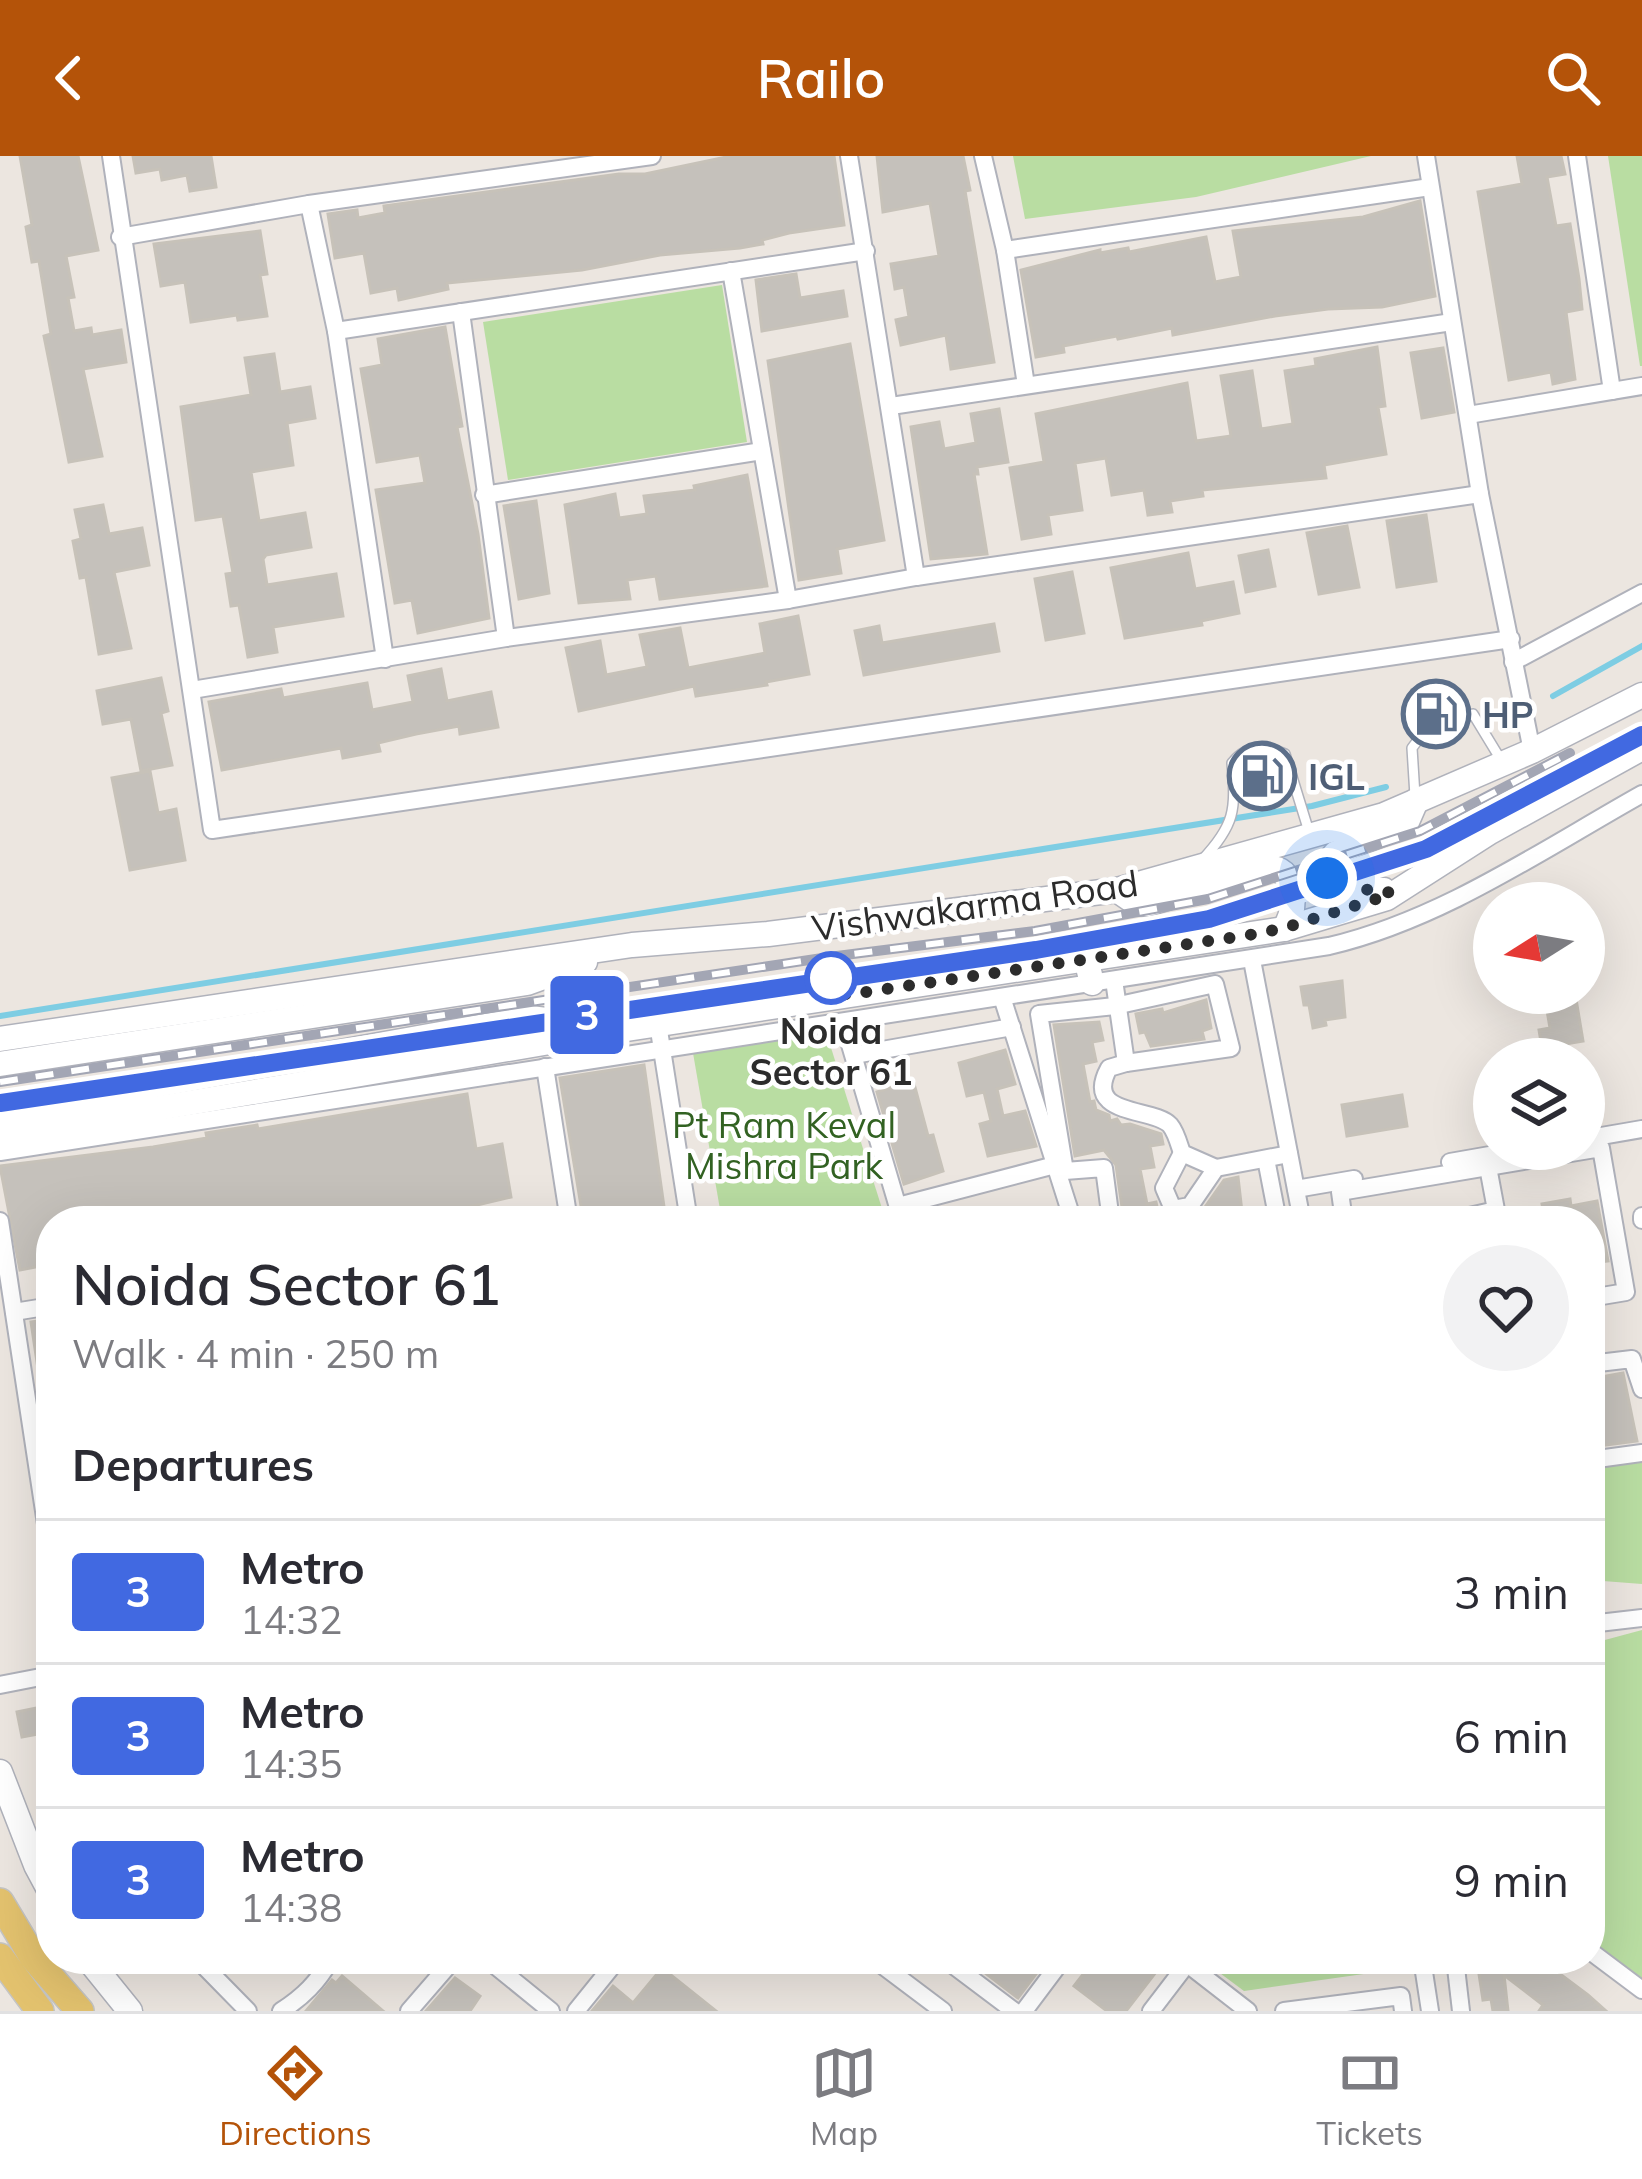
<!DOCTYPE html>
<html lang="en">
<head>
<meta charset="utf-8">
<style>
	body { margin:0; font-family:Mulish,sans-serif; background:#f2f2f3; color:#2b2b33; height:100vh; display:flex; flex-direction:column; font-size:45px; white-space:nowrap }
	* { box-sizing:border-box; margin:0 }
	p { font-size:39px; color:#7c7c81 }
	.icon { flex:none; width:66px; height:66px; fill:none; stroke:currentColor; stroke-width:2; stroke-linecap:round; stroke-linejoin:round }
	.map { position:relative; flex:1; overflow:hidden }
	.side { position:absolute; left:36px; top:1050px; width:1569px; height:768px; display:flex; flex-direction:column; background:#fff; border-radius:48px; box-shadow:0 12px 48px #0002 }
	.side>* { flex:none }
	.badge { padding:0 24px; border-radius:9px; font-size:42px; line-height:78px }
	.needle { width:78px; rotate:259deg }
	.tools { position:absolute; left:1473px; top:726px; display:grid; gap:24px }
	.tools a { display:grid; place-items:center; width:132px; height:132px; border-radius:50%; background:#fff; box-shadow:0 12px 48px #0002; font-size:60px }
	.you { position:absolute; width:60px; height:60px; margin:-30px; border:9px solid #fff; border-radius:50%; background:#1a73e8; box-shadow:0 0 0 18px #1a73e833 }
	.map>.badge { position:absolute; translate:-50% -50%; box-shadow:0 0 0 6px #fff }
	h2 { padding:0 36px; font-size:45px; line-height:108px }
	.round { display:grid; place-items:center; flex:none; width:126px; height:126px; border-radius:63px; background:#f2f2f3 }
	.summary { display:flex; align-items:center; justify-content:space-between; height:204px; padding:0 36px }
	h1 { font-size:57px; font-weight:600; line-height:90px }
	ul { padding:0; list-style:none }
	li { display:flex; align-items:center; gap:36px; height:144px; padding:0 36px; border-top:3px solid #e1e1e2 }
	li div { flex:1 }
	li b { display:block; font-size:45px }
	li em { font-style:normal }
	li .badge { min-width:132px; font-weight:700; text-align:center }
	header { display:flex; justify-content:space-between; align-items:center; height:156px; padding:0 36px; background:#b45309; color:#fff; font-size:54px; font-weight:600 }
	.tabs { display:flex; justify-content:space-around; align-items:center; height:168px; border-top:3px solid #e1e1e2; background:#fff; font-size:33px; color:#7c7c81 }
	.tabs a { display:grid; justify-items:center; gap:6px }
	.tabs .active { color:#b45309 }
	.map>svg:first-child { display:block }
</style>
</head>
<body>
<header><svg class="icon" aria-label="back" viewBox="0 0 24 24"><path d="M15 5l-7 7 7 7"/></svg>Railo<svg class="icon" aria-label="search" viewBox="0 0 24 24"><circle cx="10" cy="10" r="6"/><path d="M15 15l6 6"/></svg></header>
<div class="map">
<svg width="1642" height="1855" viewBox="0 0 1642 1855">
	<rect width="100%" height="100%" fill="#ece6e0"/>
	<!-- green -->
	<g fill="#b9dda2">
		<path d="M 1013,0 L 1371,0 L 1196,41 L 1025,63 Z"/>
		<path d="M 1608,0 L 1642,0 L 1642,210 L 1640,210 Z"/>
		<path d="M 722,129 L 747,286 L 508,324 L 483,166 Z"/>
		<path d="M 826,876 L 886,1065 L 722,1065 L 693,897 Z"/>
		<path d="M 1642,1303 L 1642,1428 L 1590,1424 L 1590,1312 Z"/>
		<path d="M 1642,1474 L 1642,1826 L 1590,1786 L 1590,1488 Z"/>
		<path d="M 1201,1803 L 1404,1803 L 1406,1812 L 1244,1835 Z"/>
	</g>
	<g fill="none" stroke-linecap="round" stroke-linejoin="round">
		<!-- stream -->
		<g stroke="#7ecde3" stroke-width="6">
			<path d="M 1553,540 L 1642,490"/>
			<path d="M 0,860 L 1312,650 L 1386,631"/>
		</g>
	</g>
	<!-- building -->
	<g fill="#c5c1bb" stroke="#c7c2b9" stroke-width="3">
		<path d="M 20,0 L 78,0 L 98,94 L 66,100 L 74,141 L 68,142 L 74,175 L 91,172 L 92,179 L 121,174 L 126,206 L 83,213 L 102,300 L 69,306 L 44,180 L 51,178 L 39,105 L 32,106 L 26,71 L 32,69 Z"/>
		<path d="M 133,0 L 211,0 L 216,31 L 190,35 L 187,19 L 162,24 L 160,13 L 136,17 Z"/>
		<path d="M 731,0 L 834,0 L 844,69 L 789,77 L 762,84 L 763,88 L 740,92 L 660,99 L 582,114 L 447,127 L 448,133 L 399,144 L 397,132 L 371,137 L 364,97 L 335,102 L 328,58 L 357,54 L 358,62 L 385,57 L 384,50 L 619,18 L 645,18 Z"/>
		<path d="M 877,0 L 963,0 L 970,34 L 965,35 L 994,206 L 951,213 L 946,179 L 901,189 L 896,164 L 909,161 L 904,131 L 895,133 L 891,108 L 939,100 L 930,47 L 883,56 Z"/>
		<path d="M 1517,0 L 1561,0 L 1565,18 L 1547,21 L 1556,70 L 1570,68 L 1579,123 L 1582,153 L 1566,156 L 1575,223 L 1553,228 L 1551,216 L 1509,224 L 1478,36 L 1522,28 Z"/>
		<path d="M 1420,45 L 1435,140 L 1382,151 L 1328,153 L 1275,160 L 1173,179 L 1172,172 L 1118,183 L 1117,180 L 1063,190 L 1064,196 L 1036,201 L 1021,114 L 1100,94 L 1100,97 L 1128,92 L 1129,96 L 1206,81 L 1215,126 L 1241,121 L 1233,75 L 1363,61 Z"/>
		<path d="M 260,75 L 267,118 L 260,119 L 267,160 L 238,164 L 237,159 L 191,166 L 185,126 L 161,130 L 154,88 Z"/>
		<path d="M 796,118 L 800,142 L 843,135 L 847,160 L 762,175 L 756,124 Z"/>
		<path d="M 445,171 L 462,270 L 457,271 L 478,378 L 489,462 L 418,477 L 412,444 L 395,447 L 376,334 L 425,327 L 420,299 L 377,306 L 361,213 L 382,209 L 378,183 Z"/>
		<path d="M 850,188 L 884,384 L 837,393 L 841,417 L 799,424 L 768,205 Z"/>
		<path d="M 1377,191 L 1385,250 L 1378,251 L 1386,298 L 1324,309 L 1326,322 L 1202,334 L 1203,340 L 1170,345 L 1172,356 L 1148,359 L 1144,334 L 1112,339 L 1106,302 L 1075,307 L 1082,354 L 1048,359 L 1051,378 L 1022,383 L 1010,312 L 1044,306 L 1036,258 L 1187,227 L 1196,285 L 1231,280 L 1221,220 L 1252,215 L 1261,273 L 1293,268 L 1285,215 L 1316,210 L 1315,203 Z"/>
		<path d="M 1443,192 L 1454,256 L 1422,262 L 1411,197 Z"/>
		<path d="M 274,198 L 280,236 L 310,231 L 315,262 L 287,267 L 293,309 L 251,316 L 259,365 L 305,357 L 311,391 L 266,399 L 263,403 L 267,429 L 336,418 L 343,460 L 273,471 L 277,496 L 248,501 L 239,449 L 231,450 L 226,418 L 233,417 L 223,360 L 196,364 L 181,251 L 251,239 L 245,202 Z"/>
		<path d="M 999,253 L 1008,306 L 977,311 L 978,318 L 974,318 L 987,398 L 931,403 L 911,271 L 939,266 L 944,293 L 976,287 L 971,258 Z"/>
		<path d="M 747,319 L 767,430 L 660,443 L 656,420 L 627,424 L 630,443 L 579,447 L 565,349 L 615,338 L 619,362 L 647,358 L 644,340 L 695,334 L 694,330 Z"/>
		<path d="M 536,345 L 549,437 L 519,443 L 504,350 Z"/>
		<path d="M 103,349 L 109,378 L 142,372 L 149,409 L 114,416 L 131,492 L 99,498 L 86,421 L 80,422 L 73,385 L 81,383 L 75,354 Z"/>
		<path d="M 1426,359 L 1436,425 L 1397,431 L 1387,365 Z"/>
		<path d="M 1347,370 L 1359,431 L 1319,438 L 1307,377 Z"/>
		<path d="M 1268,394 L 1275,430 L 1246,436 L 1239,400 Z"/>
		<path d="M 1188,397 L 1195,433 L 1233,426 L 1239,457 L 1201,465 L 1202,469 L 1125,482 L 1111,412 Z"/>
		<path d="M 1072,416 L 1084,477 L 1046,484 L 1035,423 Z"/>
		<path d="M 798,460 L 809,518 L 766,526 L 767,529 L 696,540 L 694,530 L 579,555 L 566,492 L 600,485 L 606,519 L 647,511 L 640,479 L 680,472 L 688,512 L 765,497 L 760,468 Z"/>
		<path d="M 994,468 L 999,495 L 864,519 L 855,475 L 879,470 L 882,487 Z"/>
		<path d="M 441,513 L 447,545 L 491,536 L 498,571 L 460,578 L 459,570 L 416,578 L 378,587 L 380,595 L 343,602 L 341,592 L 222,614 L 209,546 L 281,533 L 283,542 L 367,527 L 372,554 L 413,546 L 408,520 Z"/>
		<path d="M 161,522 L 168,555 L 161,557 L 172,609 L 141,615 L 131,563 L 103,568 L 97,535 Z"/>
		<path d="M 1443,528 L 1449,556 L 1418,562 L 1412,534 Z"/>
		<path d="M 1280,612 L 1285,629 L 1243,635 L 1242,617 Z"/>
		<path d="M 150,615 L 158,657 L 176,653 L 185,704 L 130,714 L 112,622 Z"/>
		<path d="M 1342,825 L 1345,861 L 1325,864 L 1326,869 L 1313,872 L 1309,849 L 1304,849 L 1301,831 Z"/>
		<path d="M 1544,837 L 1575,837 L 1583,885 L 1542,892 L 1539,874 L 1550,872 Z"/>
		<path d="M 1206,844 L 1211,872 L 1202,875 L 1204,883 L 1151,890 L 1145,876 L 1140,877 L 1136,858 L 1162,853 L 1163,857 Z"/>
		<path d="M 1099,866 L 1103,884 L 1092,886 L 1096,905 L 1083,908 L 1090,946 L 1094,945 L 1096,954 L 1109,959 L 1110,965 L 1117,963 L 1121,969 L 1130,968 L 1161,978 L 1163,988 L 1150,990 L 1154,1011 L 1140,1013 L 1147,1048 L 1156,1046 L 1160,1065 L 1124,1065 L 1116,1009 L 1104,994 L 1075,1000 L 1054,869 Z"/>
		<path d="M 1005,894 L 1015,928 L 997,933 L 1003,960 L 1025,955 L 1036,990 L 988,1000 L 980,968 L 991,965 L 984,936 L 967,940 L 959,907 Z"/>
		<path d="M 644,909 L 666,1065 L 630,1065 L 628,1055 L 583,1062 L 560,922 Z"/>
		<path d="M 913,924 L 928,980 L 933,979 L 943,1015 L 904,1028 L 877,936 Z"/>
		<path d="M 467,938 L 476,993 L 502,988 L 511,1041 L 435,1059 L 434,1054 L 376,1065 L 329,1065 L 327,1054 L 299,1059 L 300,1065 L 51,1065 L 51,1108 L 20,1114 L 0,1010 L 153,991 L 207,982 L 206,977 L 257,969 L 258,973 Z"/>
		<path d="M 1402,939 L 1407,970 L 1347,980 L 1342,949 Z"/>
		<path d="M 1238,1021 L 1243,1065 L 1202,1065 L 1201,1057 L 1224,1024 Z"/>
		<path d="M 1570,1043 L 1571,1050 L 1597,1045 L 1608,1105 L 1600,1106 L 1590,1100 L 1590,1065 L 1545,1065 L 1542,1048 Z"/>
		<path d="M 51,1163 L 51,1246 L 43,1246 L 31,1166 Z"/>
		<path d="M 1623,1217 L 1637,1285 L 1590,1291 L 1590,1276 L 1594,1275 L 1590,1223 Z"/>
		<path d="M 51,1549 L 51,1612 L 44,1612 L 38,1578 L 22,1581 L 17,1556 Z"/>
		<path d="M 995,1803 L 1041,1803 L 1045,1806 L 1018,1842 L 984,1816 Z"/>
		<path d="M 1095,1803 L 1166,1803 L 1126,1855 L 1107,1855 L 1074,1830 Z"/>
		<path d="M 1540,1803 L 1588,1839 L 1606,1855 L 1539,1855 L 1543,1849 L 1504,1819 L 1508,1855 L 1493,1855 L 1491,1843 L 1483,1844 L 1477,1805 Z"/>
		<path d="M 662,1812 L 716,1855 L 592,1855 L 613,1830 L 633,1847 Z"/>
		<path d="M 342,1820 L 383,1855 L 306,1855 L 332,1824 L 336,1827 Z"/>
		<path d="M 455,1822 L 480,1840 L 470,1855 L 426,1855 Z"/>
	</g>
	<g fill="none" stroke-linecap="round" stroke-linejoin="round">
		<defs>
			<g id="lane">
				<path d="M 1415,640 L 1412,592 L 1424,576 L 1473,558 L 1501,604"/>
				<path d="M 1202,704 C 1235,669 1236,654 1232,607 C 1247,588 1265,589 1285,598 L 1310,679"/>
			</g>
			<g id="street">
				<path d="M 111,0 L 212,674 L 1511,483"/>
				<path d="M 849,0 L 916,421"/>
				<path d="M 983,0 L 1005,94 L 1026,229"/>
				<path d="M 1426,0 L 1480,338 L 1532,595"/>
				<path d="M 1577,0 L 1612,235"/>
				<path d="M 309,48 L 336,175 L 385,503"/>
				<path d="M 120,81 L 309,48 L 652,0"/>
				<path d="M 1005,94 L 1430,31"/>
				<path d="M 731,115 L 788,444"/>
				<path d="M 461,156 L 506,482"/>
				<path d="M 336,175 L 866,95"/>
				<path d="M 891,250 L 1452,166"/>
				<path d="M 1468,259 L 1642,230"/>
				<path d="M 484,339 L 762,295"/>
				<path d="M 1513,506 L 1642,437"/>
				<path d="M 192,534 L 506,482 L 788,444 L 916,421 L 1480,338"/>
				<path d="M 1252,804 L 1302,1065"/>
				<path d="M 1114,824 L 1126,907 L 1109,912 C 1082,961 1153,951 1170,969 C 1176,976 1179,988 1182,997 L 1216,1012"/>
				<path d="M 1002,841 L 1073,1065"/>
				<path d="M 658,868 L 689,1065"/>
				<path d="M 848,882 L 902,1065"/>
				<path d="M 854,899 L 1012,871"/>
				<path d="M 545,911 L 569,1065"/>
				<path d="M 1584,983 L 1642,973"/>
				<path d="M 0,996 L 1329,790 C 1441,764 1542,694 1642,638"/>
				<path d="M 1182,997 L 1164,1032 L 1173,1053 L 1190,1050 L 1216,1012 L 1289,998"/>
				<path d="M 1266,1003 L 1278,1065"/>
				<path d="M 1450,1006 L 1524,993"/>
				<path d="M 1296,1033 L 1354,1023"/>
				<path d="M 898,1050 L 1055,1009"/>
				<path d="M 1642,1060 L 1642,1064"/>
				<path d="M 0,1065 L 51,1401"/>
				<path d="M 1111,1065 L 1104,1012 L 1065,1015 L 1039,858 L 1115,850 L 1215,828 L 1231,892 L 1126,907"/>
				<path d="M 1344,1065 L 1340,1036 L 1601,992 L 1626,1136 L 1590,1142"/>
				<path d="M 1447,1065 L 1496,1054 L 1488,1011"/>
				<path d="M 14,1156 L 51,1150"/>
				<path d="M 1590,1208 L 1632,1203 L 1642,1233"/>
				<path d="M 1590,1304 L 1642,1297"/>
				<path d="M 1590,1468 L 1642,1462"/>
				<path d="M 0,1529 L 51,1519"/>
				<path d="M 1590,1795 L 1642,1834"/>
				<path d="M 197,1803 L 248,1855"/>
				<path d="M 487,1803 L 551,1855"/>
				<path d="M 874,1803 L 943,1855"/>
				<path d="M 945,1803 L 1014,1855"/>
				<path d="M 1181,1803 L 1248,1855"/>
				<path d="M 1422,1803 L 1430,1855"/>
				<path d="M 1455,1803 L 1461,1855"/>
				<path d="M 281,1855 C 303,1841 318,1826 331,1803"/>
				<path d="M 409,1855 L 454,1803"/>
				<path d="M 576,1855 L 618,1803"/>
				<path d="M 1024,1855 L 1063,1803"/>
				<path d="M 1151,1855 L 1187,1808"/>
				<path d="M 1284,1855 L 1401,1840 L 1403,1855"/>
			</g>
			<g id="secondary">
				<path d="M 1117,734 L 1136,747 L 1147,748 C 1173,742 1258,706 1277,713 C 1287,717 1290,726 1292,736 C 1294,750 1292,761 1284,773"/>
				<path d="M 1384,734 L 1339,733 L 1327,722 L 1328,706 L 1336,697 L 1406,668 L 1416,645"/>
				<path d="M 1086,803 L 1092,827"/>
				<path d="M 0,883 L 632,789 L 768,778 L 1117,734 L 1384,659 L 1532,595 L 1642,539"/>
				<path d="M 0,908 L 527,827 L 585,806"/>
				<path d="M 0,957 L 530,862 L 594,870"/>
				<path d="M 0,979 L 620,874 L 1284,773 L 1387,742 L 1490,676 L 1642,592"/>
				<path d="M 0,1616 L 36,1709 L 51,1737"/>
				<path d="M 88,1803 L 130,1855"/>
			</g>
			<g id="primary">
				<path d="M 0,1746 L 33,1801 L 80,1855"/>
				<path d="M 0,1801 L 40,1855"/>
			</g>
		</defs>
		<!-- lane casing -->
		<use href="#lane" stroke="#b0b2bb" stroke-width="12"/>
		<!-- street casing -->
		<use href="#street" stroke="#b0b2bb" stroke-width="20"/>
		<!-- secondary casing -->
		<use href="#secondary" stroke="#b0b2bb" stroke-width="27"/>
		<!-- primary casing -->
		<use href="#primary" stroke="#c4c4c4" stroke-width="30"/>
		<!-- lane -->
		<use href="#lane" stroke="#fff" stroke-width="9"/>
		<!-- street -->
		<use href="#street" stroke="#fff" stroke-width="16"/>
		<!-- secondary -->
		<use href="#secondary" stroke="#fff" stroke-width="24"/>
		<!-- primary -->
		<use href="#primary" stroke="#e3c26e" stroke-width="27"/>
		<defs>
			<g id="rail">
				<path d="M 0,926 L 829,801 L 1035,775 L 1208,743 L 1420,675 L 1570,597"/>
				<path d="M 0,947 L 1036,794 L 1209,763 L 1426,693 L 1642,579"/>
			</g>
		</defs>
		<!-- rail casing -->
		<use href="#rail" stroke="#a3a6b4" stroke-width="10"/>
		<!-- rail -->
		<use href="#rail" stroke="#fff" stroke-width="6" stroke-dasharray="18" stroke-linecap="butt"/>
	</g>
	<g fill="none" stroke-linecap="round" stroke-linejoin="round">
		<defs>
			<path id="line" d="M 0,947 L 1036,794 L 1209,763 L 1426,693 L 1642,579"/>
		</defs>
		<!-- line casing -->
		<use href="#line" stroke="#fff" stroke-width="27"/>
		<!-- line -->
		<use href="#line" stroke="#4169e1" stroke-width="18"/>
		<!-- walk -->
		<path stroke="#2c2c2c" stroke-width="12" stroke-dasharray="0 21.6" d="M 831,822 L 846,839 L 1249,779 L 1284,772 L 1392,738 L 1384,734 L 1339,733 L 1327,722"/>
	</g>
	<!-- icons -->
	<defs>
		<symbol id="fuel-ring" viewBox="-11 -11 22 22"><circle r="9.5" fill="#fff" stroke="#5c6f8a" stroke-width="1.5"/><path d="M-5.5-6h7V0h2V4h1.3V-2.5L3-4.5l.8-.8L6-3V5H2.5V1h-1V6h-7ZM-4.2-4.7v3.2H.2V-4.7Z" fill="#5c6f8a"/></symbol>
	</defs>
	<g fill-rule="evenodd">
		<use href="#fuel-ring" x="1398" y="520" width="76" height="76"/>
		<use href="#fuel-ring" x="1224" y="582" width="76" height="76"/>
	</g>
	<!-- markers -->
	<circle fill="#fff" stroke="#4169e1" stroke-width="6" cx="831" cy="822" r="24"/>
	<g text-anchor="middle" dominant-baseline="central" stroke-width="9" stroke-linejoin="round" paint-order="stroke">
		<!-- service labels -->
		<g font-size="36" font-weight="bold" fill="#4e5e75" stroke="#fff" text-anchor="start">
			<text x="1482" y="558">HP</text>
			<text x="1308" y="620">IGL</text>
		</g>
		<!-- street labels -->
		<g font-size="36" fill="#2c2c2c" stroke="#fff">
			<text transform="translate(975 749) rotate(-8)">Vishwakarma Road</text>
		</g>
		<!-- stop labels -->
		<g font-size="36" font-weight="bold" fill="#2c2c2c" stroke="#fff">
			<text x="831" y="874">Noida<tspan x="831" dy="41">Sector 61</tspan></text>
		</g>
		<!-- park labels -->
		<g font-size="36" fill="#326222" stroke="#fff">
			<text x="784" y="968">Pt Ram Keval<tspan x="784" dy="41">Mishra Park</tspan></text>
		</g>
	</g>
</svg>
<div class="tools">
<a><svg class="needle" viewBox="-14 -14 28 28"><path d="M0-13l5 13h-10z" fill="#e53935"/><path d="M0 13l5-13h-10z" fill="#7c7c81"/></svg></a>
<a><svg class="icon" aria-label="layers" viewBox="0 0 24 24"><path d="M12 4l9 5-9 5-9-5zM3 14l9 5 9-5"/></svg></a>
</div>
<div class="you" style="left:1327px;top:722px"></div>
<b class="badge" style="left:587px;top:859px;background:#4169e1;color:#fff">3</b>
<section class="side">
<div class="summary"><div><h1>Noida Sector 61</h1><p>Walk · 4 min · 250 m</p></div><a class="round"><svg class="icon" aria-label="heart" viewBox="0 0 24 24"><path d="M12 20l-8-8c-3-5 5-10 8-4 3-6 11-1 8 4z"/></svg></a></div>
<h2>Departures</h2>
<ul>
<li><span class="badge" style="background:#4169e1;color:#fff">3</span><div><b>Metro</b><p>14:32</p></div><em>3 min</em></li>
<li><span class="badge" style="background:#4169e1;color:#fff">3</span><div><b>Metro</b><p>14:35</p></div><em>6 min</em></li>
<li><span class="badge" style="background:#4169e1;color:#fff">3</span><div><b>Metro</b><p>14:38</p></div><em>9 min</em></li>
</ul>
</section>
</div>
<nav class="tabs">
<a class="active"><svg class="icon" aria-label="directions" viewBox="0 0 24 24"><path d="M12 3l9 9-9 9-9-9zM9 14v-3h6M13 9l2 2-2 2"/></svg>Directions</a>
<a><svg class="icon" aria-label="map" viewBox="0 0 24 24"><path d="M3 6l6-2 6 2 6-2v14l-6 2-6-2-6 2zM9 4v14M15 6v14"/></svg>Map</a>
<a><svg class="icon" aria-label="tickets" viewBox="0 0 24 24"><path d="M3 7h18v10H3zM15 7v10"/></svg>Tickets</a>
</nav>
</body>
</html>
